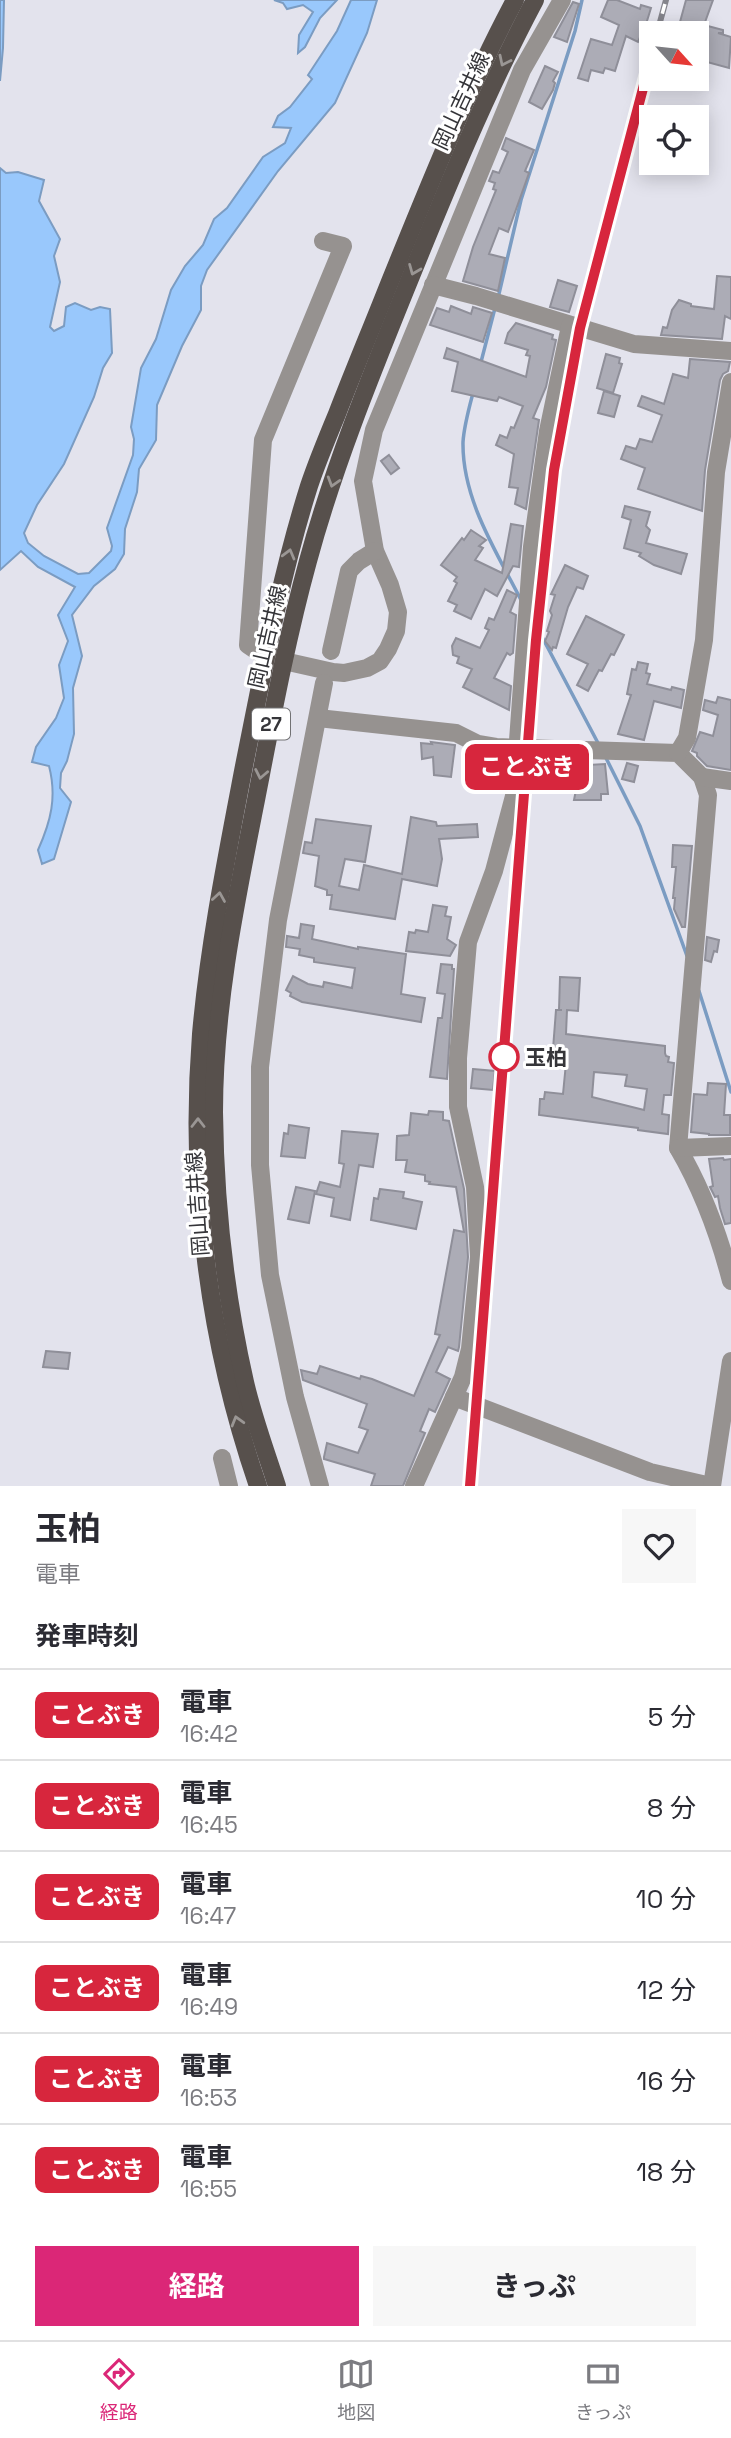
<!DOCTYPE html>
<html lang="ja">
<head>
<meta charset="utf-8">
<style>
	body { margin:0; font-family:"Space Grotesk","Noto Sans JP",sans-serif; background:#f7f7f7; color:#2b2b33; height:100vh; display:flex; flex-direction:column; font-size:26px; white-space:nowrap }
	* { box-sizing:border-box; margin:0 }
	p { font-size:23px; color:#7c7c81 }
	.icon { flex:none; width:38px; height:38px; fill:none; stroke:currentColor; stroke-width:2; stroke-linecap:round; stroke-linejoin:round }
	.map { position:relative; height:1486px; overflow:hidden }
	.details { display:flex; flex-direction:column; background:#fff; flex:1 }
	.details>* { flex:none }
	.badge { padding:0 14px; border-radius:10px; font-size:24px; line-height:46px }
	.needle { width:46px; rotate:117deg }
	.controls { position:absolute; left:639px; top:21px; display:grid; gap:14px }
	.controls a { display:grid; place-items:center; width:70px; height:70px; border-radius:0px; background:#fff; box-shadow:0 4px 18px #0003; font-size:35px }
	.map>.badge { position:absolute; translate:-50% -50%; box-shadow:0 0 0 4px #fff }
	h2 { padding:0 35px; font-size:26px; line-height:63px }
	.round { display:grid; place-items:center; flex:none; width:74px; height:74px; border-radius:0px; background:#f7f7f7 }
	.headline { display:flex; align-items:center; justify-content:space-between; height:119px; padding:0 35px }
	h1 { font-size:33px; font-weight:700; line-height:52px }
	.button { display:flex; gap:14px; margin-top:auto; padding:14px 35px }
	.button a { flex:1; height:80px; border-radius:0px; background:#db2777; color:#fff; font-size:28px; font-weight:700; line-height:80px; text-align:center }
	.button a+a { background:#f7f7f7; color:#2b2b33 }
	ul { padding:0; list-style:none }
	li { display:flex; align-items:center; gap:21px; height:91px; padding:0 35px; border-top:2px solid #e1e1e2 }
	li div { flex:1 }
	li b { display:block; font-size:26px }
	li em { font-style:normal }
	li .badge { min-width:77px; font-weight:700; text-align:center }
	.menu { display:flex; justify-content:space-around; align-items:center; height:98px; border-top:2px solid #e1e1e2; background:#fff; font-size:19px; color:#7c7c81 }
	.menu a { display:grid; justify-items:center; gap:4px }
	.menu .current { color:#db2777 }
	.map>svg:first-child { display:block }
</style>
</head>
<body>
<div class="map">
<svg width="731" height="1486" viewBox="0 0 731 1486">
	<rect width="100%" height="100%" fill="#e3e3ed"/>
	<!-- water -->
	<g fill="#99c8fc" stroke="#7b9cc2" stroke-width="2">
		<path d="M 0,0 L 4,0 L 3,48 L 0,81 Z"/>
		<path d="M 274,0 L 337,0 L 320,18 L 305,47 L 298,53 L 299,35 L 313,12 L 303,5 L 287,9 L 283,3 Z"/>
		<path d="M 351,0 L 377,0 L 367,33 L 335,103 L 278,171 L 207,270 L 201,286 L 201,310 L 182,346 L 157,405 L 156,440 L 139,469 L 137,492 L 125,529 L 124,554 L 115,569 L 94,586 L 72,615 L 82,656 L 73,688 L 74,734 L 67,761 L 61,773 L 60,788 L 71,802 L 54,859 L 42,864 L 38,850 C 51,821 57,797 49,766 L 32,762 L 36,747 L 56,718 L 64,698 L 59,665 L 68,641 L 58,615 L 75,587 L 38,567 L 21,551 L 0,570 L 0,168 L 6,173 L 18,172 L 44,180 L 39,201 L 60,239 L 54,256 L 60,282 L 50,327 L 54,331 L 64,326 L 66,307 L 75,303 L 91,310 L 100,307 L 110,309 L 112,353 L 103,368 L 94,397 L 64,464 L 37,505 L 24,533 L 28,543 L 44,556 L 78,574 L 89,573 L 111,551 L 112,546 L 107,528 L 133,455 L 134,439 L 131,427 L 141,368 L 156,339 L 171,290 L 185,266 L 203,245 L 214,219 L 227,208 L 263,157 L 285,143 L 291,128 L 273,127 L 278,116 L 290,107 L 312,79 L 308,75 L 337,31 Z"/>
	</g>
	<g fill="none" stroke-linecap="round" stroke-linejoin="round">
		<!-- stream -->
		<g stroke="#7b9cc2" stroke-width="3.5">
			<path d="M 498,298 L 521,200 L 575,31 L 582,0"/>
			<path d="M 481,362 L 495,308"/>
			<path d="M 473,393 C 469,408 464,426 463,442 C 462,499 496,551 521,600"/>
			<path d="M 540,633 L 598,743"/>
			<path d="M 605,756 L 640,826 L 687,956"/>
			<path d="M 699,991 L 731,1092"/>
		</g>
	</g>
	<!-- building -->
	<g fill="#acacb6" stroke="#8f8f99" stroke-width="2" fill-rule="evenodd">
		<path d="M 608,0 L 617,0 L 640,9 L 641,5 L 651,8 L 647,21 L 638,42 L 626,36 L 615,71 L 605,68 L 603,73 L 591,70 L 588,81 L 578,78 L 591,39 L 612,45 L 619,25 L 601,17 Z"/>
		<path d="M 686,0 L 713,0 L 704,25 L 723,30 L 723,33 L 718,33 L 731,37 L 729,68 L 696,59 L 696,33 L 677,33 Z"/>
		<path d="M 573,2 L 579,4 L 567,42 L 554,37 Z"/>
		<path d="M 545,66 L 558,72 L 553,81 L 555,83 L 553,90 L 542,109 L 529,102 Z"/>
		<path d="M 506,138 L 534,150 L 525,171 L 529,173 L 508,232 L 499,228 L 489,254 L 505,258 L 498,291 L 463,281 L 473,247 L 496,190 L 493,189 L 495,183 L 489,181 L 493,171 L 499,173 L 508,152 L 502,149 Z"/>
		<path d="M 717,276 L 731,277 L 731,319 L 725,316 L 722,339 L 661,335 L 663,327 L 667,328 L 672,310 L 679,300 L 691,304 L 691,306 L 714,309 Z"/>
		<path d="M 558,280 L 577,286 L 569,312 L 550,307 Z"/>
		<path d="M 451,306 L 471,314 L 473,307 L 492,313 L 483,342 L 430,325 L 437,308 L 449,312 Z"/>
		<path d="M 516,323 L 553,335 L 552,339 L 556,340 L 546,387 L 533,418 L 539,420 L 526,509 L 515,504 L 518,488 L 509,487 L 514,454 L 496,445 L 500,435 L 507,438 L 511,427 L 514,428 L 523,406 L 499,397 L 497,401 L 452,391 L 458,362 L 444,358 L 447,348 L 526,377 L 530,356 L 526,355 L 528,350 L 505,343 L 508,333 Z"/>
		<path d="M 606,354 L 620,358 L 619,363 L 622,364 L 613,393 L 597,388 Z"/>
		<path d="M 690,359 L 730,362 L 728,371 L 723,374 L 720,380 L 705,470 L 702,511 L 638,489 L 645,468 L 621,459 L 626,446 L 636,449 L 640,439 L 652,442 L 662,415 L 638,406 L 642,396 L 664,404 L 673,374 L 688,378 Z"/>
		<path d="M 604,391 L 620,396 L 614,417 L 598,413 Z"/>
		<path d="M 389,455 L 399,468 L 391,474 L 381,461 Z"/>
		<path d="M 625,506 L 650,512 L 646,526 L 650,530 L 646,543 L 687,554 L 681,574 L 654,565 L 639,556 L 641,553 L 624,548 L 631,520 L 622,517 Z"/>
		<path d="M 511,524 L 523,526 L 519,567 L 513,566 L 497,596 L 485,589 L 471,619 L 454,611 L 457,605 L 448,601 L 457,583 L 454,581 L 457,577 L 441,565 L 462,538 L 464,540 L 471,530 L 486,540 L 479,546 L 483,548 L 475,560 L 502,573 Z"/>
		<path d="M 565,565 L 588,576 L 583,589 L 577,587 L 568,607 L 556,648 L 553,647 L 552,650 L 545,641 L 549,632 L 547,631 L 552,615 L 550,611 L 555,595 L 551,594 Z"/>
		<path d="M 507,590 L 517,595 L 510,612 L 516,615 L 513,653 L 510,655 L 507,653 L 494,678 L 511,686 L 509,710 L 463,687 L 472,669 L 457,663 L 459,657 L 453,655 L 452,646 L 456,638 L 480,648 L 489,630 L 485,628 L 489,618 L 494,620 Z"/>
		<path d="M 586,616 L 624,635 L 614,655 L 611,654 L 602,671 L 599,670 L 588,691 L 577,685 L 588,664 L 567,654 Z"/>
		<path d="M 638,662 L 648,664 L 646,673 L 650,674 L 647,684 L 671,690 L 672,687 L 684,690 L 681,708 L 654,701 L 644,740 L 618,734 L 631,695 L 627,694 L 632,669 L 636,670 Z"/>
		<path d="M 718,697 L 731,700 L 731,770 L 707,766 L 697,756 L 697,753 L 692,751 L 700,732 L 713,736 L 718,715 L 703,710 L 705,700 L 716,703 Z"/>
		<path d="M 431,742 L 455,745 L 451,777 L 434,775 L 433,757 L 422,759 L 421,743 L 432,744 Z"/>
		<path d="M 559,760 L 588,761 L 588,765 L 605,764 L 608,794 L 601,794 L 601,800 L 574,800 L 578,780 L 557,778 Z"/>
		<path d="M 627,763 L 638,766 L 634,782 L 622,779 Z"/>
		<path d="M 411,817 L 436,822 L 437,826 L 477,824 L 478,837 L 439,839 L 442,859 L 437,886 L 402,879 L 395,919 L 330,909 L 332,895 L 327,895 L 327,890 L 315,886 L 319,856 L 303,853 L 305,842 L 312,843 L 316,819 L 371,826 L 365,862 L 345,859 L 339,886 L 359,890 L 364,865 L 402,874 Z"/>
		<path d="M 673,845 L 692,846 L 685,927 L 682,927 L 674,909 L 675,898 L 673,898 L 676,867 L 672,867 Z"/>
		<path d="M 433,905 L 447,907 L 445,916 L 451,917 L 447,939 L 456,945 L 450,956 L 406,951 L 409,932 L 415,933 L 416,930 L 428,932 Z"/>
		<path d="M 301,924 L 314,926 L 312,939 L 358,949 L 358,947 L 406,954 L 401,994 L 425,998 L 421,1022 L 302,1002 L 290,996 L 291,993 L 286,990 L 293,976 L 308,984 L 323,987 L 324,982 L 352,988 L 355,968 L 314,962 L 314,958 L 299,955 L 300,949 L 286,947 L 287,936 L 299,938 Z"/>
		<path d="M 707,937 L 719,940 L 717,952 L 714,951 L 711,962 L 705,960 Z"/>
		<path d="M 441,964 L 452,965 L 452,969 L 454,969 L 447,1079 L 430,1077 L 438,1018 L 442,1018 L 445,994 L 437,993 Z"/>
		<path d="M 560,977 L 580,978 L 578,1011 L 567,1010 L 566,1034 L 665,1046 L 665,1053 L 666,1056 L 669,1057 L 668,1062 L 674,1063 L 671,1095 L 664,1095 L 662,1114 L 669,1115 L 668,1134 L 638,1130 L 638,1128 L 539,1115 L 540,1099 L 544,1099 L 545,1092 L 563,1094 L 566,1063 L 552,1062 L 556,1010 L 562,1010 L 559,1010 ZM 594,1072 L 627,1075 L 625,1086 L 647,1089 L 644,1110 L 592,1097 Z"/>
		<path d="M 473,1069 L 495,1071 L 493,1090 L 471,1088 Z"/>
		<path d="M 708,1083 L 726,1084 L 724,1115 L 730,1115 L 730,1135 L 709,1135 L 709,1134 L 691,1132 L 694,1094 L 707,1095 Z"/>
		<path d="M 429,1111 L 443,1112 L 443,1120 L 449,1121 L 464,1189 L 468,1257 L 459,1347 L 458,1351 L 448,1347 L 436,1372 L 450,1379 L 435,1412 L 429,1409 L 420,1431 L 425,1433 L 403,1486 L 371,1486 L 375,1474 L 324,1459 L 324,1457 L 327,1443 L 358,1453 L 368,1430 L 359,1427 L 367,1404 L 303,1380 L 301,1370 L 317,1374 L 320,1366 L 360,1379 L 361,1376 L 372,1379 L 414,1396 L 440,1335 L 435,1334 L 454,1230 L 464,1232 L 456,1187 L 429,1184 L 430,1182 L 425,1181 L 425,1175 L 405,1172 L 407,1160 L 396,1160 L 397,1136 L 409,1135 L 411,1113 L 428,1115 Z"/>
		<path d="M 289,1125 L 309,1128 L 305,1158 L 281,1156 L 284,1133 L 288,1134 Z"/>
		<path d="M 342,1131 L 378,1134 L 373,1167 L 359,1165 L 350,1220 L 331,1216 L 334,1198 L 316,1194 L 320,1182 L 340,1187 L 344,1164 L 339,1163 Z"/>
		<path d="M 723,1158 L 724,1160 L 731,1159 L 731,1223 L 725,1224 L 720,1208 L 718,1196 L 715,1197 L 710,1187 L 713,1186 L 709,1159 Z"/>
		<path d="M 296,1187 L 315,1191 L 309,1223 L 288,1219 Z"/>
		<path d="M 380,1189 L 404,1192 L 403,1198 L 422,1202 L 416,1229 L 371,1220 L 374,1198 L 378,1199 Z"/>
		<path d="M 46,1351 L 70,1353 L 68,1369 L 43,1367 Z"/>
	</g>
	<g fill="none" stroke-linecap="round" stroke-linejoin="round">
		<!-- minor -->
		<g stroke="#969290" stroke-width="18">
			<path d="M 323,241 L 343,246 L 263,440 L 248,645 L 266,657 L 333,672 L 344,673 L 367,668 L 380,661 L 388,649 L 396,631 L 398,612 L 390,585 L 375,551 L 363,481 L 374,430 L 522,70 L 562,0"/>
			<path d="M 433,285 L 476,296 L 634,344 L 731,351"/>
			<path d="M 331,651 L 349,571 L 359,561 L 375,551"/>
			<path d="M 318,718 L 456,733 L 478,744 L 496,747 L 678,753 L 702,777 L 708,795 L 678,1148 C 702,1189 719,1235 731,1281"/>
			<path d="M 678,753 L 687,738 L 704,640 L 716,472 L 731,382"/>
			<path d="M 702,777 L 731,781"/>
			<path d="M 678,1148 L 731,1146"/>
			<path d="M 454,1397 L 650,1472 L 711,1486"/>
			<path d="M 222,1458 L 229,1486"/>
			<path d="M 320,1486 L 295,1397 L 270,1275 L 260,1165 L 260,1067 L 278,920 L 324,683"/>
			<path d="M 414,1486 L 463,1377 L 470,1349 L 479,1257 L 475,1187 L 458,1107 L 458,1058 L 468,942 L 494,871 L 514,796 L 532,547 L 548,431 L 570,326"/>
			<path d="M 712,1486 L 731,1361"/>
		</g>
		<!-- major -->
		<g stroke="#57504c" stroke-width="18">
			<path d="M 258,1486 C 208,1341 189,1187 201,1034 C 209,944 227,855 244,766 C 263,672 280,578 309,486 C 317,462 327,438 337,414 C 354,370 372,327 389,284 C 428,188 466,92 515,0"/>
			<path d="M 277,1486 C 266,1452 253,1417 245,1382 C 225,1294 215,1203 214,1112 C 214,1008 235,906 255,805 C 271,723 286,641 308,561 C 333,469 369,380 405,291 C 445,192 485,94 535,0"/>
		</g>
		<defs>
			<g id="rail">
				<path d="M 657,33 L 666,0"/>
				<path d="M 470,1486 L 536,641 L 554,469 L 580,328 L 651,58"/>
			</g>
		</defs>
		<!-- rail casing -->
		<use href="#rail" stroke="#85858c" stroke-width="6"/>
		<!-- rail -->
		<use href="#rail" stroke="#fff" stroke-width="3.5" stroke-dasharray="10" stroke-linecap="butt"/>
	</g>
	<!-- one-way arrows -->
	<defs><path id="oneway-chevron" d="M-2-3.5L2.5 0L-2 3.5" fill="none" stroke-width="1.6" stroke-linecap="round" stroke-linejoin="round" transform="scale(1.75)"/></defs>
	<g stroke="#9a9694">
		<use href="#oneway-chevron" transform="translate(504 61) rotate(116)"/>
		<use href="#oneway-chevron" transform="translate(414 270) rotate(112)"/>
		<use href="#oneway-chevron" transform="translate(333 482) rotate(107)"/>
		<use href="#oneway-chevron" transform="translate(289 554) rotate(-75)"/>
		<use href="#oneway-chevron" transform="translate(261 774) rotate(101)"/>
		<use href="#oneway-chevron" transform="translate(219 897) rotate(-81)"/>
		<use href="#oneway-chevron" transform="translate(198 1123) rotate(-90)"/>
		<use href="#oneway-chevron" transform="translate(237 1421) rotate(-106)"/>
	</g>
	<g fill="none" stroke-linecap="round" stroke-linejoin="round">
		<defs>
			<path id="line" d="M 470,1486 L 536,640 L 554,470 L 580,328 L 651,58"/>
		</defs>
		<!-- line casing -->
		<use href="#line" stroke="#fff" stroke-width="16"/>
		<!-- line -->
		<use href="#line" stroke="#d7263d" stroke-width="10"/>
	</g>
	<!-- markers -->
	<circle fill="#fff" stroke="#d7263d" stroke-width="3.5" cx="504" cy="1057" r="14"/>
	<g text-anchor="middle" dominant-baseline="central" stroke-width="6" stroke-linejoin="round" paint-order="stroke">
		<!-- shield labels -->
		<rect fill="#fff" stroke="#727274" stroke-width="2" x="252" y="708.5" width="38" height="31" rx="5"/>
		<g font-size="19" font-weight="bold" fill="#353539">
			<text x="271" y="724">27</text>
		</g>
		<!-- street labels -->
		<g font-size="21" fill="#353539" stroke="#fff">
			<text transform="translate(461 101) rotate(-65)">岡山吉井線</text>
			<text transform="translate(267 637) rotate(-77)">岡山吉井線</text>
			<text transform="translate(197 1204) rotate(-94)">岡山吉井線</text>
		</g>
		<!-- stop labels -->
		<g font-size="21" font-weight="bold" fill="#353539" stroke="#fff" text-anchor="start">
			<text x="525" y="1057">玉柏</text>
		</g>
	</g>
</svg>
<div class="controls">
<a><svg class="needle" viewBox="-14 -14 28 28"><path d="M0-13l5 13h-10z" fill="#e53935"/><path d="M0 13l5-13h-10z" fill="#7c7c81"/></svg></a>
<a><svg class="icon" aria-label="locate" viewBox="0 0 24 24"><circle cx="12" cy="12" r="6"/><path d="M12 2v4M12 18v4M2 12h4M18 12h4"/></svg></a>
</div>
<b class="badge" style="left:527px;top:767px;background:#d7263d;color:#fff">ことぶき</b>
</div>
<section class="details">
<div class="headline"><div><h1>玉柏</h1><p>電車</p></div><a class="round"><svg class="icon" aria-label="heart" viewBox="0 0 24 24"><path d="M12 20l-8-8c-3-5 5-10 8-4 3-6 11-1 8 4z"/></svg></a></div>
<h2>発車時刻</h2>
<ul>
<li><span class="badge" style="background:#d7263d;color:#fff">ことぶき</span><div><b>電車</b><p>16:42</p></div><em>5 分</em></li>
<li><span class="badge" style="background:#d7263d;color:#fff">ことぶき</span><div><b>電車</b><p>16:45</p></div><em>8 分</em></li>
<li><span class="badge" style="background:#d7263d;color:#fff">ことぶき</span><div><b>電車</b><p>16:47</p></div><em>10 分</em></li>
<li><span class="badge" style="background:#d7263d;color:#fff">ことぶき</span><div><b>電車</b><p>16:49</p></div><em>12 分</em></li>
<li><span class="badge" style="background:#d7263d;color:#fff">ことぶき</span><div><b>電車</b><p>16:53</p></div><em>16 分</em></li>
<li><span class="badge" style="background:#d7263d;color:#fff">ことぶき</span><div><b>電車</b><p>16:55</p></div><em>18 分</em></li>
</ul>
<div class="button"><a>経路</a><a>きっぷ</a></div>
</section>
<nav class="menu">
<a class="current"><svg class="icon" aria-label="directions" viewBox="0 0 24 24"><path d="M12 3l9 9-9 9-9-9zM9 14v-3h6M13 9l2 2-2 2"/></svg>経路</a>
<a><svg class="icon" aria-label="map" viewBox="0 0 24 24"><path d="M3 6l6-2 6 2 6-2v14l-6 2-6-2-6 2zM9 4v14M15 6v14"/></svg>地図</a>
<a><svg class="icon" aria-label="tickets" viewBox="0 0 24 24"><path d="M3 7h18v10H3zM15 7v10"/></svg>きっぷ</a>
</nav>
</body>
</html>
